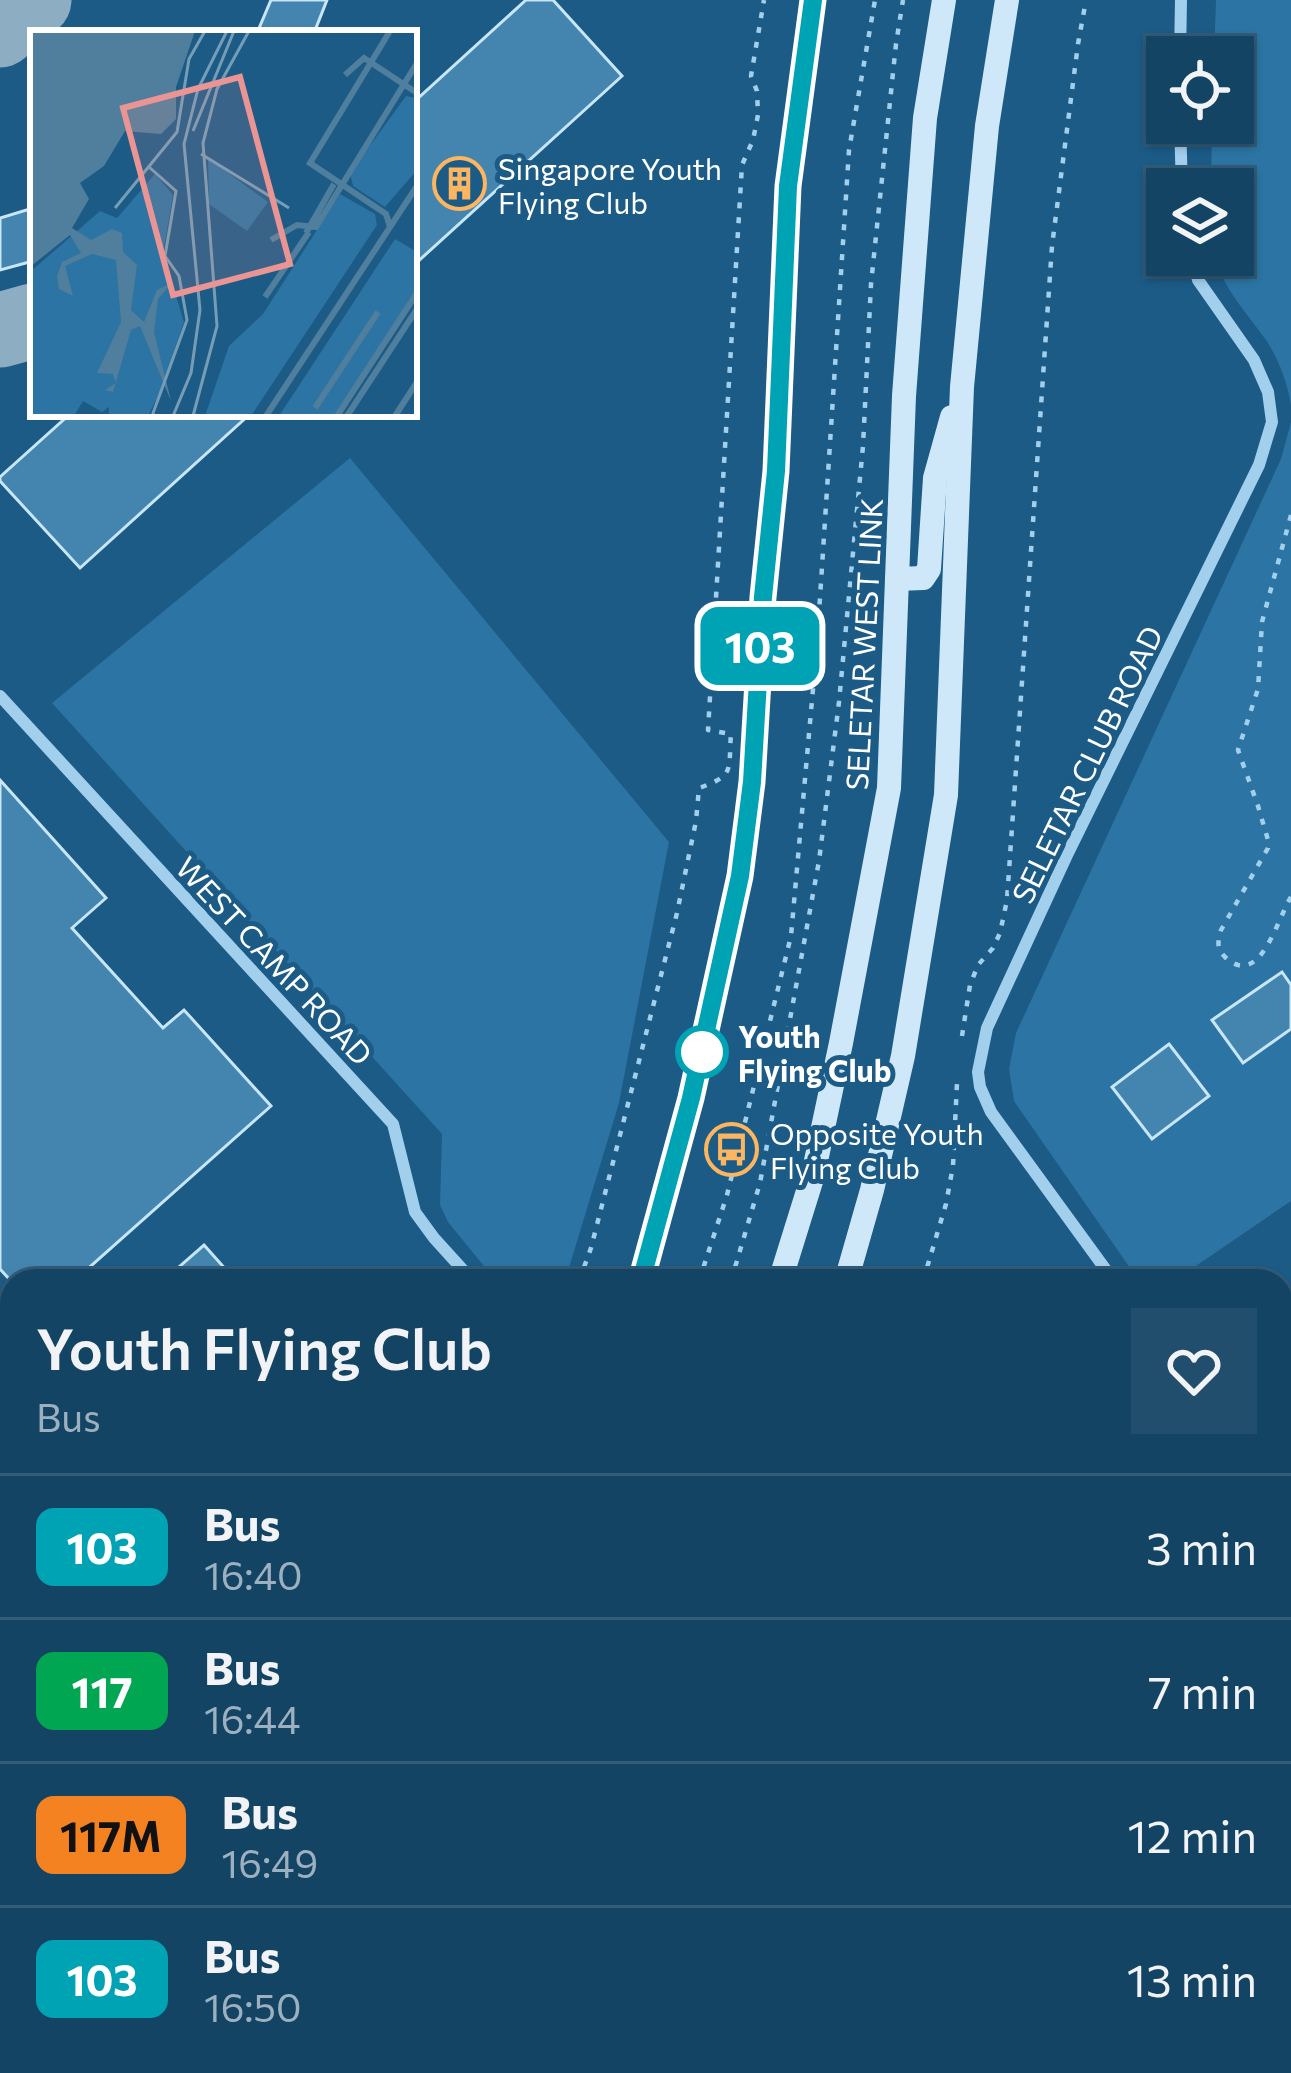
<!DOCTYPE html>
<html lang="en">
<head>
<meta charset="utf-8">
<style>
	body { margin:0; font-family:Commissioner,sans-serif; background:#214e6d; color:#f1f3f6; height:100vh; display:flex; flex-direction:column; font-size:45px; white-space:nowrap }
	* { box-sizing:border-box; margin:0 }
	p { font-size:39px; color:#9db0bf }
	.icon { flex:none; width:66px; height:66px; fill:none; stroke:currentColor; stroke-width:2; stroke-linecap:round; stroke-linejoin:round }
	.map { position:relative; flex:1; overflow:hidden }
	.sheet { position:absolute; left:0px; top:1269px; width:1293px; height:804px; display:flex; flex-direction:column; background:#144464; border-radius:36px 36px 0 0; box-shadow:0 3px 9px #0004,0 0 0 3px #335c78 }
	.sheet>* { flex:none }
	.badge { padding:0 24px; border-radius:18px; font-size:42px; line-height:78px }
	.fabs { position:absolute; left:1146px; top:36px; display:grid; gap:24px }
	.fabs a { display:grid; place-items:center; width:108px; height:108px; border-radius:0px; background:#144464; box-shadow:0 3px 9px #0004,0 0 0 3px #335c78; font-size:60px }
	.map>.badge { position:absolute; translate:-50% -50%; box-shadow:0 0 0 6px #fff }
	.round { display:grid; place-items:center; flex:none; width:126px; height:126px; border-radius:0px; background:#214e6d }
	.summary { display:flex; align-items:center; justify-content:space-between; height:204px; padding:0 36px }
	h1 { font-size:57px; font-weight:600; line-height:90px }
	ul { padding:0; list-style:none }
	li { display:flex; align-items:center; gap:36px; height:144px; padding:0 36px; border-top:3px solid #335c78 }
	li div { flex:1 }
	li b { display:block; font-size:45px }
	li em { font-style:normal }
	li .badge { min-width:132px; font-weight:700; text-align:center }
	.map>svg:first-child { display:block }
</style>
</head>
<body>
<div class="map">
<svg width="1291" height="2073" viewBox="0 0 1291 2073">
	<rect width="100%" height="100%" fill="#1b5b86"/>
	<!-- green -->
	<g fill="#2b74a3">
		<path d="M 1216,0 L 1291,0 L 1291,405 C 1287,382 1279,360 1266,340 C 1247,313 1222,288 1215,255 L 1233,255 L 1233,189 L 1211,189 L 1212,123 L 1233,123 L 1233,57 L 1214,57 Z"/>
		<path d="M 1291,422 L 1291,1201 L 1174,1281 L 1139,1281 L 1014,1101 L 1009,1069 L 1016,1033 L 1281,459 Z"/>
		<path d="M 350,458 L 669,842 L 619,1103 L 565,1281 L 496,1281 L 448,1222 L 440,1205 L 442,1134 L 52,703 Z"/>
	</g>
	<!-- water -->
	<path fill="#507e9d" stroke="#95cdee" stroke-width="3" d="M 1281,1813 L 1291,1817 L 1291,2073 L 712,2073 L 717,2061 L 1281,2061 Z"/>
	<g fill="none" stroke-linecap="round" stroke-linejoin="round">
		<!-- taxiway -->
		<g stroke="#8dadc2" stroke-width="75">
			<path d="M 0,30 L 34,0"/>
			<path d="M 0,330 L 33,321"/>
		</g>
	</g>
	<!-- building -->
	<g fill="#4485af" stroke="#c7e6f9" stroke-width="3">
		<path d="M 271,0 L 327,0 L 314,33 L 257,33 Z"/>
		<path d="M 526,0 L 553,0 L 622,76 L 414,265 L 414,102 Z"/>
		<path d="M 33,208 L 33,261 L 0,270 L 0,218 Z"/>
		<path d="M 70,414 L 250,414 L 80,568 L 0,481 L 0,477 Z"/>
		<path d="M 0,780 L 106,898 L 72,928 L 163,1028 L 184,1010 L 271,1106 L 74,1281 L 11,1281 L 0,1269 Z"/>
		<path d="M 1282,972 L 1291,985 L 1291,1029 L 1243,1063 L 1212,1020 Z"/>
		<path d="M 1169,1044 L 1209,1096 L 1152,1139 L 1112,1087 Z"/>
		<path d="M 204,1245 L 236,1281 L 163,1281 Z"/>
	</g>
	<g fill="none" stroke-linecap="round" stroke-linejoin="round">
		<!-- path -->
		<g stroke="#a2cfec" stroke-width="4.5" stroke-dasharray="6 9" stroke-linecap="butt">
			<path d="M 1291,515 L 1262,622 L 1258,689 L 1238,750 L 1258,806 L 1268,840 L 1268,848 L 1221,930 C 1218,941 1216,948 1225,957 C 1260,990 1277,919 1291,897"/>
			<path d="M 962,1036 L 970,985 L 978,965 L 993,948 L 1000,933 L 1007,900 L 1052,246 L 1078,44 L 1086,0"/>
			<path d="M 579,1281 L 591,1248 L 677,913 L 696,821 L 699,788 C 736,775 728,770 731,734 L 708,730 L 742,165 L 753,140 L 758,115 L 757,91 L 751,76 L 764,0"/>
			<path d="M 699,1281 L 727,1195 L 791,936 L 817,644 L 849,150 L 875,0"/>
			<path d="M 731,1281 L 760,1183 L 819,861 L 839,702 L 863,446 L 871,284 L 896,44 L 903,0"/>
			<path d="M 923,1281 L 946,1204 L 953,1166 L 957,1083"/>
			<path d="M 1281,1288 L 1291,1281"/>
			<path d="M 1281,1378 L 1291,1370"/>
			<path d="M 138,2073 L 148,2061"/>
			<path d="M 280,2073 L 289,2061"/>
			<path d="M 334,2073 L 344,2061"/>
			<path d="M 545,2073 L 553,2061"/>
			<path d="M 651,2073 L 672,2061"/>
		</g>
		<!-- service -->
		<g stroke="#a2cfec" stroke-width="9">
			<path d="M 1281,1318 L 1291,1312"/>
			<path d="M 0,1665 L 12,1663"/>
			<path d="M 1281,1747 L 1291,1761"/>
		</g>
		<!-- minor -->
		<g stroke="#a2cfec" stroke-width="12">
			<path d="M 1180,57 L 1181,0"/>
			<path d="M 1180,123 L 1182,189"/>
			<path d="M 0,696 L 393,1124 L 415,1212 L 434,1238 L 473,1281"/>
			<path d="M 641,1281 L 658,1229 L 691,1098 L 740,876 L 752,782 L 763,597 L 775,471 L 788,186 L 813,0"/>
			<path d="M 1114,1281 L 991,1112 L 980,1087 L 978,1072 L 987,1028 L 1068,853 L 1259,465 L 1272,422 L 1268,392 L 1254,360 L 1198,280 L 1192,255"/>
			<path d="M 215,2073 L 225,2061"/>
			<path d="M 625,2073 L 631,2061"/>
		</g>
		<!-- secondary -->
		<g stroke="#cfe8f9" stroke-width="24">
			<path d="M 897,579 L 923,578 L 929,569 L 935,478 L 952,417"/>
			<path d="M 780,1281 L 813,1175 L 841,1043 L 889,788 L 904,396 L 925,118 L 944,0"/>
			<path d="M 846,1281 L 872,1190 L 903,1056 L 946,795 L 962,387 L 987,126 L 1007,0"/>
			<path d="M 375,2073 L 384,2061"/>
			<path d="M 459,2073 L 468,2061"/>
		</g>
	</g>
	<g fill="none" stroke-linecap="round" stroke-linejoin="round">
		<defs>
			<path id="line" d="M 641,1281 L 691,1098 L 740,876 L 752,782 L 763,597 L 776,471 L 788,186 L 813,0"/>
		</defs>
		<!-- line casing -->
		<use href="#line" stroke="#fff" stroke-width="27"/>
		<!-- line -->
		<use href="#line" stroke="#00a3b4" stroke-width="18"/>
	</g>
	<!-- icons -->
	<defs>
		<symbol id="building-ring" viewBox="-11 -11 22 22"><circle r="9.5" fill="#1b5b86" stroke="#fdb65f" stroke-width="1.5"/><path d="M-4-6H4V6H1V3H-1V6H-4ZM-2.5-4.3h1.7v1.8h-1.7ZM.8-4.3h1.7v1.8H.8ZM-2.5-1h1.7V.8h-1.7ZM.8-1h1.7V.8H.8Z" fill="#fdb65f"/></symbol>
		<symbol id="bus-ring" viewBox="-11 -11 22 22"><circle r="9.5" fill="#1b5b86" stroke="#fdb65f" stroke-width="1.5"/><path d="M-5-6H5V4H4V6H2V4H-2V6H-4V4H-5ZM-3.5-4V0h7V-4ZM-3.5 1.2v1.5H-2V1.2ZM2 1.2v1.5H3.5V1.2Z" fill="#fdb65f"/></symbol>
	</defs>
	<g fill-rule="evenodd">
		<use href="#building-ring" x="430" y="154" width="59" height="59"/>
		<use href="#bus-ring" x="702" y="1120" width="59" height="59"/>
	</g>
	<!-- markers -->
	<circle fill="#fff" stroke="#00a3b4" stroke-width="6" cx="702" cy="1052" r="24"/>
	<g text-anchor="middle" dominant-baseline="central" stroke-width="10" stroke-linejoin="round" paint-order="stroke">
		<!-- poi labels -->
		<g font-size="30" fill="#fff" stroke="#1b5b86" text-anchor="start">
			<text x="498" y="167">Singapore Youth<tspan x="498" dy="34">Flying Club</tspan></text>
			<text x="770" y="1132">Opposite Youth<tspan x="770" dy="34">Flying Club</tspan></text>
		</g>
		<!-- street labels -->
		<g font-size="30" fill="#fff" stroke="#1b5b86">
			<text transform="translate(863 644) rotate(-87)">SELETAR WEST LINK</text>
			<text transform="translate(1086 764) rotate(-64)">SELETAR CLUB ROAD</text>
			<text transform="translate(275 960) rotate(47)">WEST CAMP ROAD</text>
		</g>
		<!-- stop labels -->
		<g font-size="30" font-weight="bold" fill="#fff" stroke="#1b5b86" text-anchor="start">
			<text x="738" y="1035">Youth<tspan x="738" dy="34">Flying Club</tspan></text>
		</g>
	</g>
	<!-- overview -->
	<g transform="translate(30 30)">
		<rect width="387" height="387" fill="#1b5b86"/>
		<path d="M 376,66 L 387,68 L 387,140 L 355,177 L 323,156 L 320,143 ZM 178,128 L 238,172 L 217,201 L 179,174 ZM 125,144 L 143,165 L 133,223 L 154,292 L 130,362 L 118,386 L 79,386 L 79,377 L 72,382 L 53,371 L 44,386 L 0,386 L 0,242 L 70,181 L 87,188 ZM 310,164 L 345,184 L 347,195 L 221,386 L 175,386 L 199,316 L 233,284 ZM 365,209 L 387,222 L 387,268 L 309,386 L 249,386 Z" fill="#2b74a3"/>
		<path d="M 0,1 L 165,1 L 146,57 L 146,89 L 131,104 L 95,101 L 74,136 L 50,153 L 59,169 L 42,198 L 61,210 L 82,199 L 92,203 L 93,222 L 107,235 L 101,280 L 114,292 L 127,260 L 143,252 L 128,269 L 124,302 L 141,371 L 110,296 L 101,300 L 83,362 L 75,360 L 86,353 L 83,344 L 67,343 L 91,292 L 86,230 L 62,224 L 35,236 L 43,266 L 29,259 L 27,246 L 32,232 L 51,223 L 40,205 L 0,237 Z" fill="#507e9d"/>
		<path fill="none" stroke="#507e9d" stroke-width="6" d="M 315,45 L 334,28 L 387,63M 360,197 L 356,184 L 280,133 L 360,1M 276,203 L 304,154M 241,210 L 267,195 L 286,197 L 387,33M 235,267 L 279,202M 285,378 L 348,282M 236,386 L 387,156M 307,386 L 387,263M 317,386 L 387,279M 365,386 L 387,352"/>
		<path fill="none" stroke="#769db6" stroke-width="3" d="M 163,101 L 204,1M 171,124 L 259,178M 119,137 L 146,161 L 135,226 L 149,246 L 157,290 L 122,386M 85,178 L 147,102 L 159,29 L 175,1M 143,386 L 161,343 L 170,280 L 154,114 L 168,59 L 197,1M 163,386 L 187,296 L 173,113 L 187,59 L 219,1"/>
		<path fill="#ea9494" fill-opacity="0.15" stroke="#ea9494" stroke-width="6" d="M 210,47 L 260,234 L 143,265 L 93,78 Z"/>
		<rect width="387" height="387" fill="none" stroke="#fff" stroke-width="6"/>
	</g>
</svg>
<div class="fabs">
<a><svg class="icon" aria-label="locate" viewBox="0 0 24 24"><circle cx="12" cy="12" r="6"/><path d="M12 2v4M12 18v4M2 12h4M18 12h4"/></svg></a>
<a><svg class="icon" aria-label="layers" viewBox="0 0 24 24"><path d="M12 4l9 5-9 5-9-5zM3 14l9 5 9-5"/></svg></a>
</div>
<b class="badge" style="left:760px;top:646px;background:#00a3b4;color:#fff">103</b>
<section class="sheet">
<div class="summary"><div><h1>Youth Flying Club</h1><p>Bus</p></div><a class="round"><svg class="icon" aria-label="heart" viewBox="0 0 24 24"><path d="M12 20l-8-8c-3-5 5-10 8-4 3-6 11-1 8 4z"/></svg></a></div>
<ul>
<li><span class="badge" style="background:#00a3b4;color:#fff">103</span><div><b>Bus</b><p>16:40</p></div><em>3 min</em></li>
<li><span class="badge" style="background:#00a651;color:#fff">117</span><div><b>Bus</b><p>16:44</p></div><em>7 min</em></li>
<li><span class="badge" style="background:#f58220;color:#111">117M</span><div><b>Bus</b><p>16:49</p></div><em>12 min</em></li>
<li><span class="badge" style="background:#00a3b4;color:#fff">103</span><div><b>Bus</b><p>16:50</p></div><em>13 min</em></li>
</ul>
</section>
</div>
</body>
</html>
